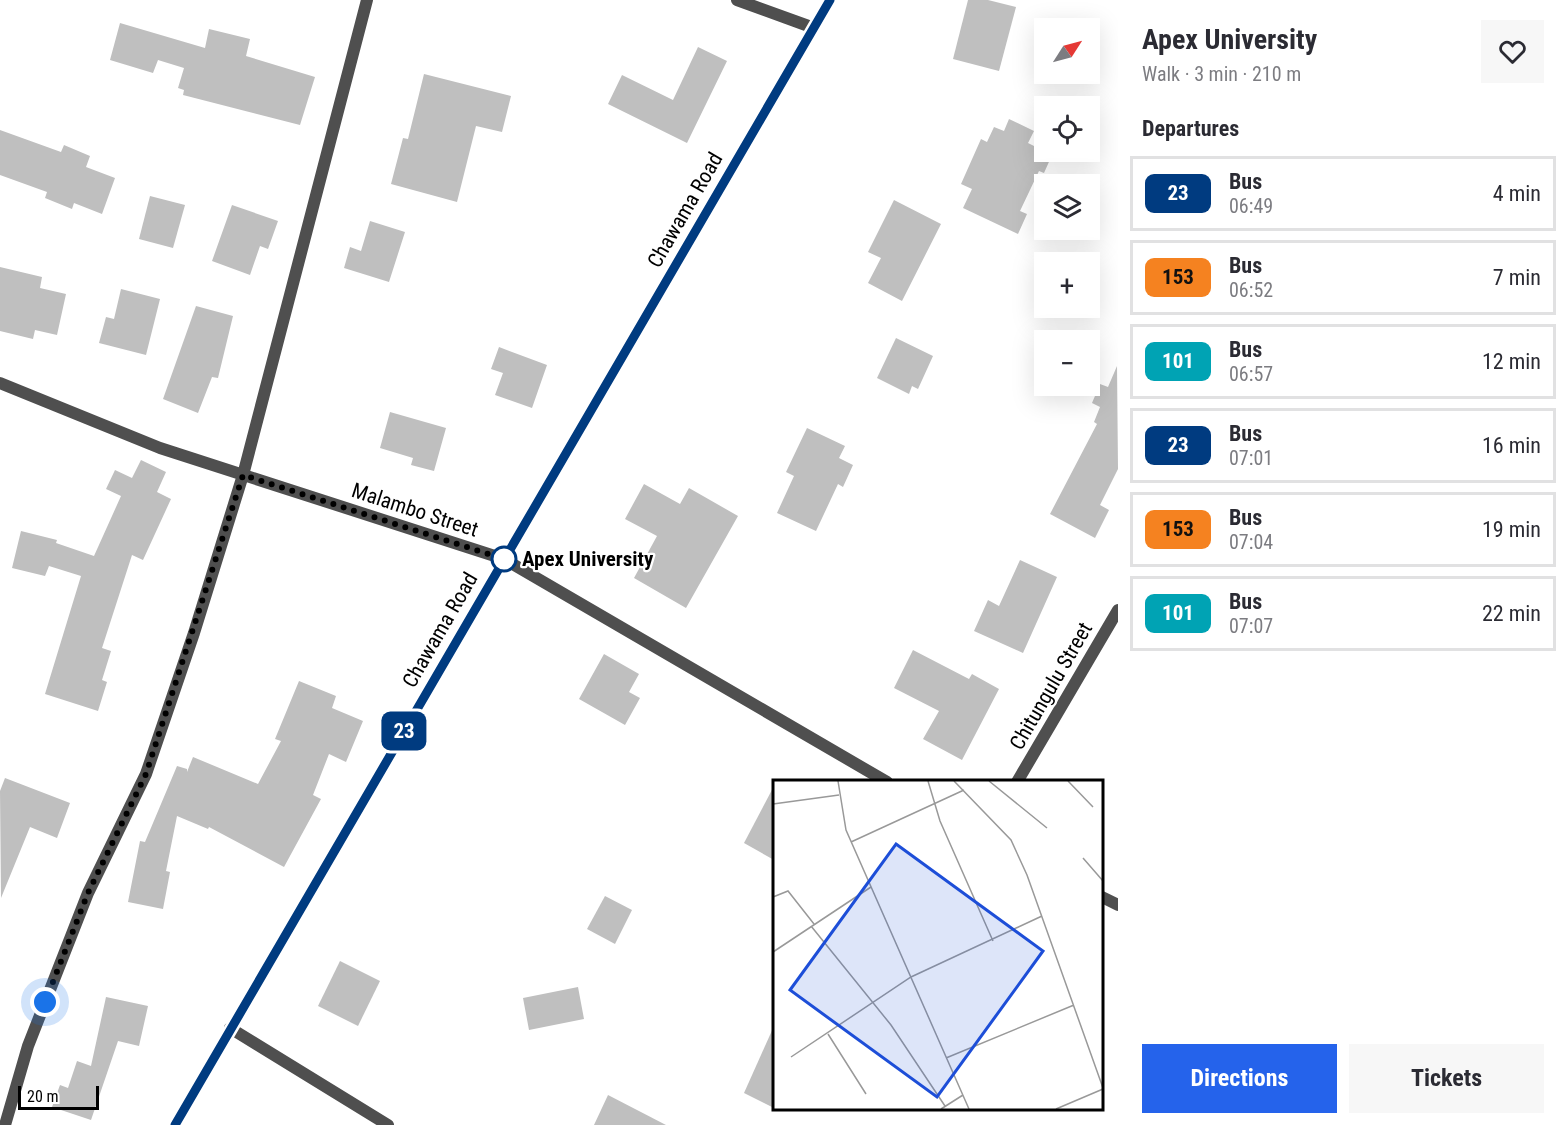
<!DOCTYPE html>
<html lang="en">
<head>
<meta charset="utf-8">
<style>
	body { margin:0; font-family:"Roboto Condensed",sans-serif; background:#f7f7f7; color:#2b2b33; height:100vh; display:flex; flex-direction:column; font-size:22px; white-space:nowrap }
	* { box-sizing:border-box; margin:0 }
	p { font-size:20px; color:#7c7c81 }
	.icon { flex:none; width:33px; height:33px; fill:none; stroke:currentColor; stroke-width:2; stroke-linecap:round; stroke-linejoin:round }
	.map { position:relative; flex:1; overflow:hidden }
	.side { display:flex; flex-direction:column; background:#fff; width:450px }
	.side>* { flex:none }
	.badge { padding:0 12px; border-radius:9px; font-size:21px; line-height:39px }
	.needle { width:39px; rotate:54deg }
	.fabs { position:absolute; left:1034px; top:18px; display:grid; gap:12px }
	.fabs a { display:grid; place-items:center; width:66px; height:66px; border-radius:0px; background:#fff; box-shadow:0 6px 24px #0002; font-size:30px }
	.scale { position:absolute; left:18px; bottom:15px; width:81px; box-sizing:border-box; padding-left:6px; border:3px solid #000; border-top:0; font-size:16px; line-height:21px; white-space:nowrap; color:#000; -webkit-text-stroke:4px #fff; paint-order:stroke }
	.you { position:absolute; width:30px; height:30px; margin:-15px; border:4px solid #fff; border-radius:50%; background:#1a73e8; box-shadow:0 0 0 9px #1a73e833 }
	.map>.badge { position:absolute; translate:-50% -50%; box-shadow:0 0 0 3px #fff }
	h2 { padding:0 24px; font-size:22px; line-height:54px }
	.round { display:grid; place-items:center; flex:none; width:63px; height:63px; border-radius:0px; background:#f7f7f7 }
	.head { display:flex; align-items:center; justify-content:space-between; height:102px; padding:0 24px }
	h1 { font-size:28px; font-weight:700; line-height:45px }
	.primary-button { display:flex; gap:12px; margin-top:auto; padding:12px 24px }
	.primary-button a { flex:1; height:69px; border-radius:0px; background:#2563eb; color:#fff; font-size:24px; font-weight:700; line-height:69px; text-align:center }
	.primary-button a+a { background:#f7f7f7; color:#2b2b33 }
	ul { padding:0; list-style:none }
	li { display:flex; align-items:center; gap:18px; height:75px; margin:0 12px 9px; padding:0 12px; border:3px solid #e1e1e2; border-radius:0px }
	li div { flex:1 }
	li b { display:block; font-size:22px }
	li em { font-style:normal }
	li .badge { min-width:66px; font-weight:700; text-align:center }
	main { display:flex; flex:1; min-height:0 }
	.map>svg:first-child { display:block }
</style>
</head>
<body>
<main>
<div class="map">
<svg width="1118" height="1125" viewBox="0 0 1118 1125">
	<rect width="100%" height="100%" fill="#fff"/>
	<!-- building -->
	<g fill="#bfbfbf">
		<path d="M 968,0 L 988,0 L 1016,7 L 999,71 L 953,59 Z"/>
		<path d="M 120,23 L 205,48 L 209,29 L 250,39 L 246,56 L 315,77 L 300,125 L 183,95 L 184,90 L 178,88 L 184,68 L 158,60 L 153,73 L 110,60 Z"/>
		<path d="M 698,47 L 727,61 L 687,143 L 608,104 L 622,75 L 673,100 Z"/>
		<path d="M 424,74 L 511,96 L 502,132 L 476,126 L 457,202 L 391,184 L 403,138 L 408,139 Z"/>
		<path d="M 1009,119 L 1034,131 L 1028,143 L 1052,155 L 1044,173 L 1039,171 L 1020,211 L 1027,214 L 1018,234 L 963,208 L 972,189 L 961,184 L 981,139 L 987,142 L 994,127 L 1004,131 Z"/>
		<path d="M 0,130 L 61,152 L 64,145 L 90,156 L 86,167 L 115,178 L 102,214 L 74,203 L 72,209 L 45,198 L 47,192 L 0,175 Z"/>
		<path d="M 150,196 L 185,205 L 173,248 L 139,239 Z"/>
		<path d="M 894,200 L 941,224 L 902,301 L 868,283 L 881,258 L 868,252 Z"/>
		<path d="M 232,205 L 278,221 L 268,249 L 260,246 L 250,275 L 212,261 Z"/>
		<path d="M 370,221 L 405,232 L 389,282 L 344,268 L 350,247 L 361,251 Z"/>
		<path d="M 0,267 L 42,277 L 40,288 L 66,294 L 57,335 L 35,330 L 33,339 L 0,331 Z"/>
		<path d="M 121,289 L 160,299 L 146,355 L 99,343 L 106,317 L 114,319 Z"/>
		<path d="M 196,306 L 233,316 L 218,378 L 212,377 L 198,413 L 163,399 Z"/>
		<path d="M 896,338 L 933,356 L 918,389 L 912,386 L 909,394 L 877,378 Z"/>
		<path d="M 499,347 L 547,365 L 532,408 L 495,395 L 503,373 L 491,369 Z"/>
		<path d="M 1117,366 L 1118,469 L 1100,505 L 1109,510 L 1095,538 L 1050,514 L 1097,424 L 1094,422 L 1100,407 L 1092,403 L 1100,384 L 1108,387 Z"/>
		<path d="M 390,412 L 446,428 L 434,471 L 411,465 L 413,458 L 380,448 Z"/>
		<path d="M 807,428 L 845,446 L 839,458 L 853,465 L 843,487 L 838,484 L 816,531 L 777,513 L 794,476 L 786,472 Z"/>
		<path d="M 141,460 L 166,472 L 157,492 L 171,499 L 143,560 L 132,555 L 102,648 L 111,651 L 102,680 L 107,682 L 98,711 L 45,694 L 81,576 L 49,566 L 45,576 L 12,568 L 21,531 L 57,540 L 56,543 L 94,556 L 121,496 L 106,489 L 115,470 L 132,478 Z"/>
		<path d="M 644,484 L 680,504 L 689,488 L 738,516 L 686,608 L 634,578 L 657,536 L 625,519 Z"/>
		<path d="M 1020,560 L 1057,577 L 1023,653 L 974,631 L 988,600 L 999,606 Z"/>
		<path d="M 913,650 L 969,679 L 972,674 L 999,689 L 962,760 L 923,739 L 939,711 L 894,688 Z"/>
		<path d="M 604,654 L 639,674 L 629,692 L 640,698 L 625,725 L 579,699 Z"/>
		<path d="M 299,681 L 336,696 L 332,708 L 363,721 L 346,762 L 329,754 L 313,795 L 321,799 L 284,867 L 209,827 L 208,829 L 177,816 L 166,871 L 170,872 L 163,909 L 128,902 L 140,841 L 145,842 L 177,766 L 187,769 L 187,772 L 193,757 L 258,784 L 281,741 L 275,739 Z"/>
		<path d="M 5,778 L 70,803 L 57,838 L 30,827 L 1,898 L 0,791 Z"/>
		<path d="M 774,786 L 774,860 L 744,843 Z"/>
		<path d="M 605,896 L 632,910 L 615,944 L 587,929 Z"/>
		<path d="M 340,961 L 380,981 L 358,1026 L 318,1006 Z"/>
		<path d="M 578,987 L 584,1019 L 529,1030 L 523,998 Z"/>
		<path d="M 106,997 L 148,1006 L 139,1046 L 118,1041 L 91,1120 L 52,1107 L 60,1085 L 68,1088 L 77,1061 L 91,1066 Z"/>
		<path d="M 774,1026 L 774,1108 L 744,1093 Z"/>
		<path d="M 608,1095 L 666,1125 L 594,1125 Z"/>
	</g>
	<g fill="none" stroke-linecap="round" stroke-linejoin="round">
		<!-- street -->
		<g stroke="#4f4f4f" stroke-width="12">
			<path d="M 737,0 L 814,28"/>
			<path d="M 0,383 L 160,448 L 504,559 L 887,782"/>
			<path d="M 1017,782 L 1118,610"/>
			<path d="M 1102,897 L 1118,905"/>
			<path d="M 230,1028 L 388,1125"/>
			<path d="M 5,1125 L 28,1046 L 88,893 L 146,774 L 194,633 L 243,475 L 367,0"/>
			<path d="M 175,1125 L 830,0"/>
		</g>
	</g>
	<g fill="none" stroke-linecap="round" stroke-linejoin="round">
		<defs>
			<path id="line" d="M 175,1125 L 830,0"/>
		</defs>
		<!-- line casing -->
		<use href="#line" stroke="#fff" stroke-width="14"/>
		<!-- line -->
		<use href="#line" stroke="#003b80" stroke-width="9"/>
		<!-- walk -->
		<path stroke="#000" stroke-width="6" stroke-dasharray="0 10.8" d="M 45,1002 L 88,893 L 146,774 L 243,475 L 504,559"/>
	</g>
	<!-- markers -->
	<circle fill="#fff" stroke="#003b80" stroke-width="3" cx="504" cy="559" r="12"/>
	<g text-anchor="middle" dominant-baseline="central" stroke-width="4.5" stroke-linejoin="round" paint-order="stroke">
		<!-- street labels -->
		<g font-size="21" fill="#000" stroke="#fff">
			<text transform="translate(685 210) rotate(-60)">Chawama Road</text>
			<text transform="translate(415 510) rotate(18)">Malambo Street</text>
			<text transform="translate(440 630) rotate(-60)">Chawama Road</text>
			<text transform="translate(1051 686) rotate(-60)">Chitungulu Street</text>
		</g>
		<!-- stop labels -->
		<g font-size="21" font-weight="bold" fill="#000" stroke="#fff" text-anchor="start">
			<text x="522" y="559">Apex University</text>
		</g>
	</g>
	<!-- overview -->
	<g transform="translate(773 780)">
		<rect width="330" height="330" fill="#fff"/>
		<path fill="none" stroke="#999" stroke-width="1.5" d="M 65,1 L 73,50 L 196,329M 155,1 L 167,41 L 220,161M 181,1 L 238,60 L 254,95 L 330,308M 216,1 L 274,48M 295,1 L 320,27M 0,24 L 66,15M 78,62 L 191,10M 310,78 L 330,101M 0,117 L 15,111 L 41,144M 38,146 L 118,245 L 172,326M 0,172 L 98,107M 55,254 L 93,314M 18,277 L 138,197 L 269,136M 173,278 L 301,225M 168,329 L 190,315M 283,329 L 330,309"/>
		<path fill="#1d4ed8" fill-opacity="0.15" stroke="#1d4ed8" stroke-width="3" d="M 123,64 L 270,171 L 164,317 L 17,210 Z"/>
		<rect width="330" height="330" fill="none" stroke="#000" stroke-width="3"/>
	</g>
</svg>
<div class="fabs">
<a><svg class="needle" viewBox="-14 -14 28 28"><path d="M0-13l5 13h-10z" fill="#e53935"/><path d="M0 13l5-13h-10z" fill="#7c7c81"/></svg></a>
<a><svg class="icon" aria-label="locate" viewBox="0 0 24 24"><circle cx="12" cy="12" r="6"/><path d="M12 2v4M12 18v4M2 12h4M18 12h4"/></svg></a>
<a><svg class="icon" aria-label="layers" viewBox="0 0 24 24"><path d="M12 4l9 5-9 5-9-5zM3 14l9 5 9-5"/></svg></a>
<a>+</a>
<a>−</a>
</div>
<div class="scale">20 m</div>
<div class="you" style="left:45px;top:1002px"></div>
<b class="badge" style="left:404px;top:731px;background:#003b80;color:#fff">23</b>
</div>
<section class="side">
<div class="head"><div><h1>Apex University</h1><p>Walk · 3 min · 210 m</p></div><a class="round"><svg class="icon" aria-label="heart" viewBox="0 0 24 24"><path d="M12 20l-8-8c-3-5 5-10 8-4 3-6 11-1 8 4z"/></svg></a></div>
<h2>Departures</h2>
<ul>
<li><span class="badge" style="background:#003b80;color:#fff">23</span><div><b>Bus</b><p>06:49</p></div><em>4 min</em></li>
<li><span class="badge" style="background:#f58220;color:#111">153</span><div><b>Bus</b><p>06:52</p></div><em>7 min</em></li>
<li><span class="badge" style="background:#00a3b4;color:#fff">101</span><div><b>Bus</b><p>06:57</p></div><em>12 min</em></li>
<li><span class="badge" style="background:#003b80;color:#fff">23</span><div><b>Bus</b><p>07:01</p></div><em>16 min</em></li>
<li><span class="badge" style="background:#f58220;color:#111">153</span><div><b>Bus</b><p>07:04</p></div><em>19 min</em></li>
<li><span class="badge" style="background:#00a3b4;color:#fff">101</span><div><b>Bus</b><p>07:07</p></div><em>22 min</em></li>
</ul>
<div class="primary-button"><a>Directions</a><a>Tickets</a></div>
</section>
</main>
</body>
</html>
